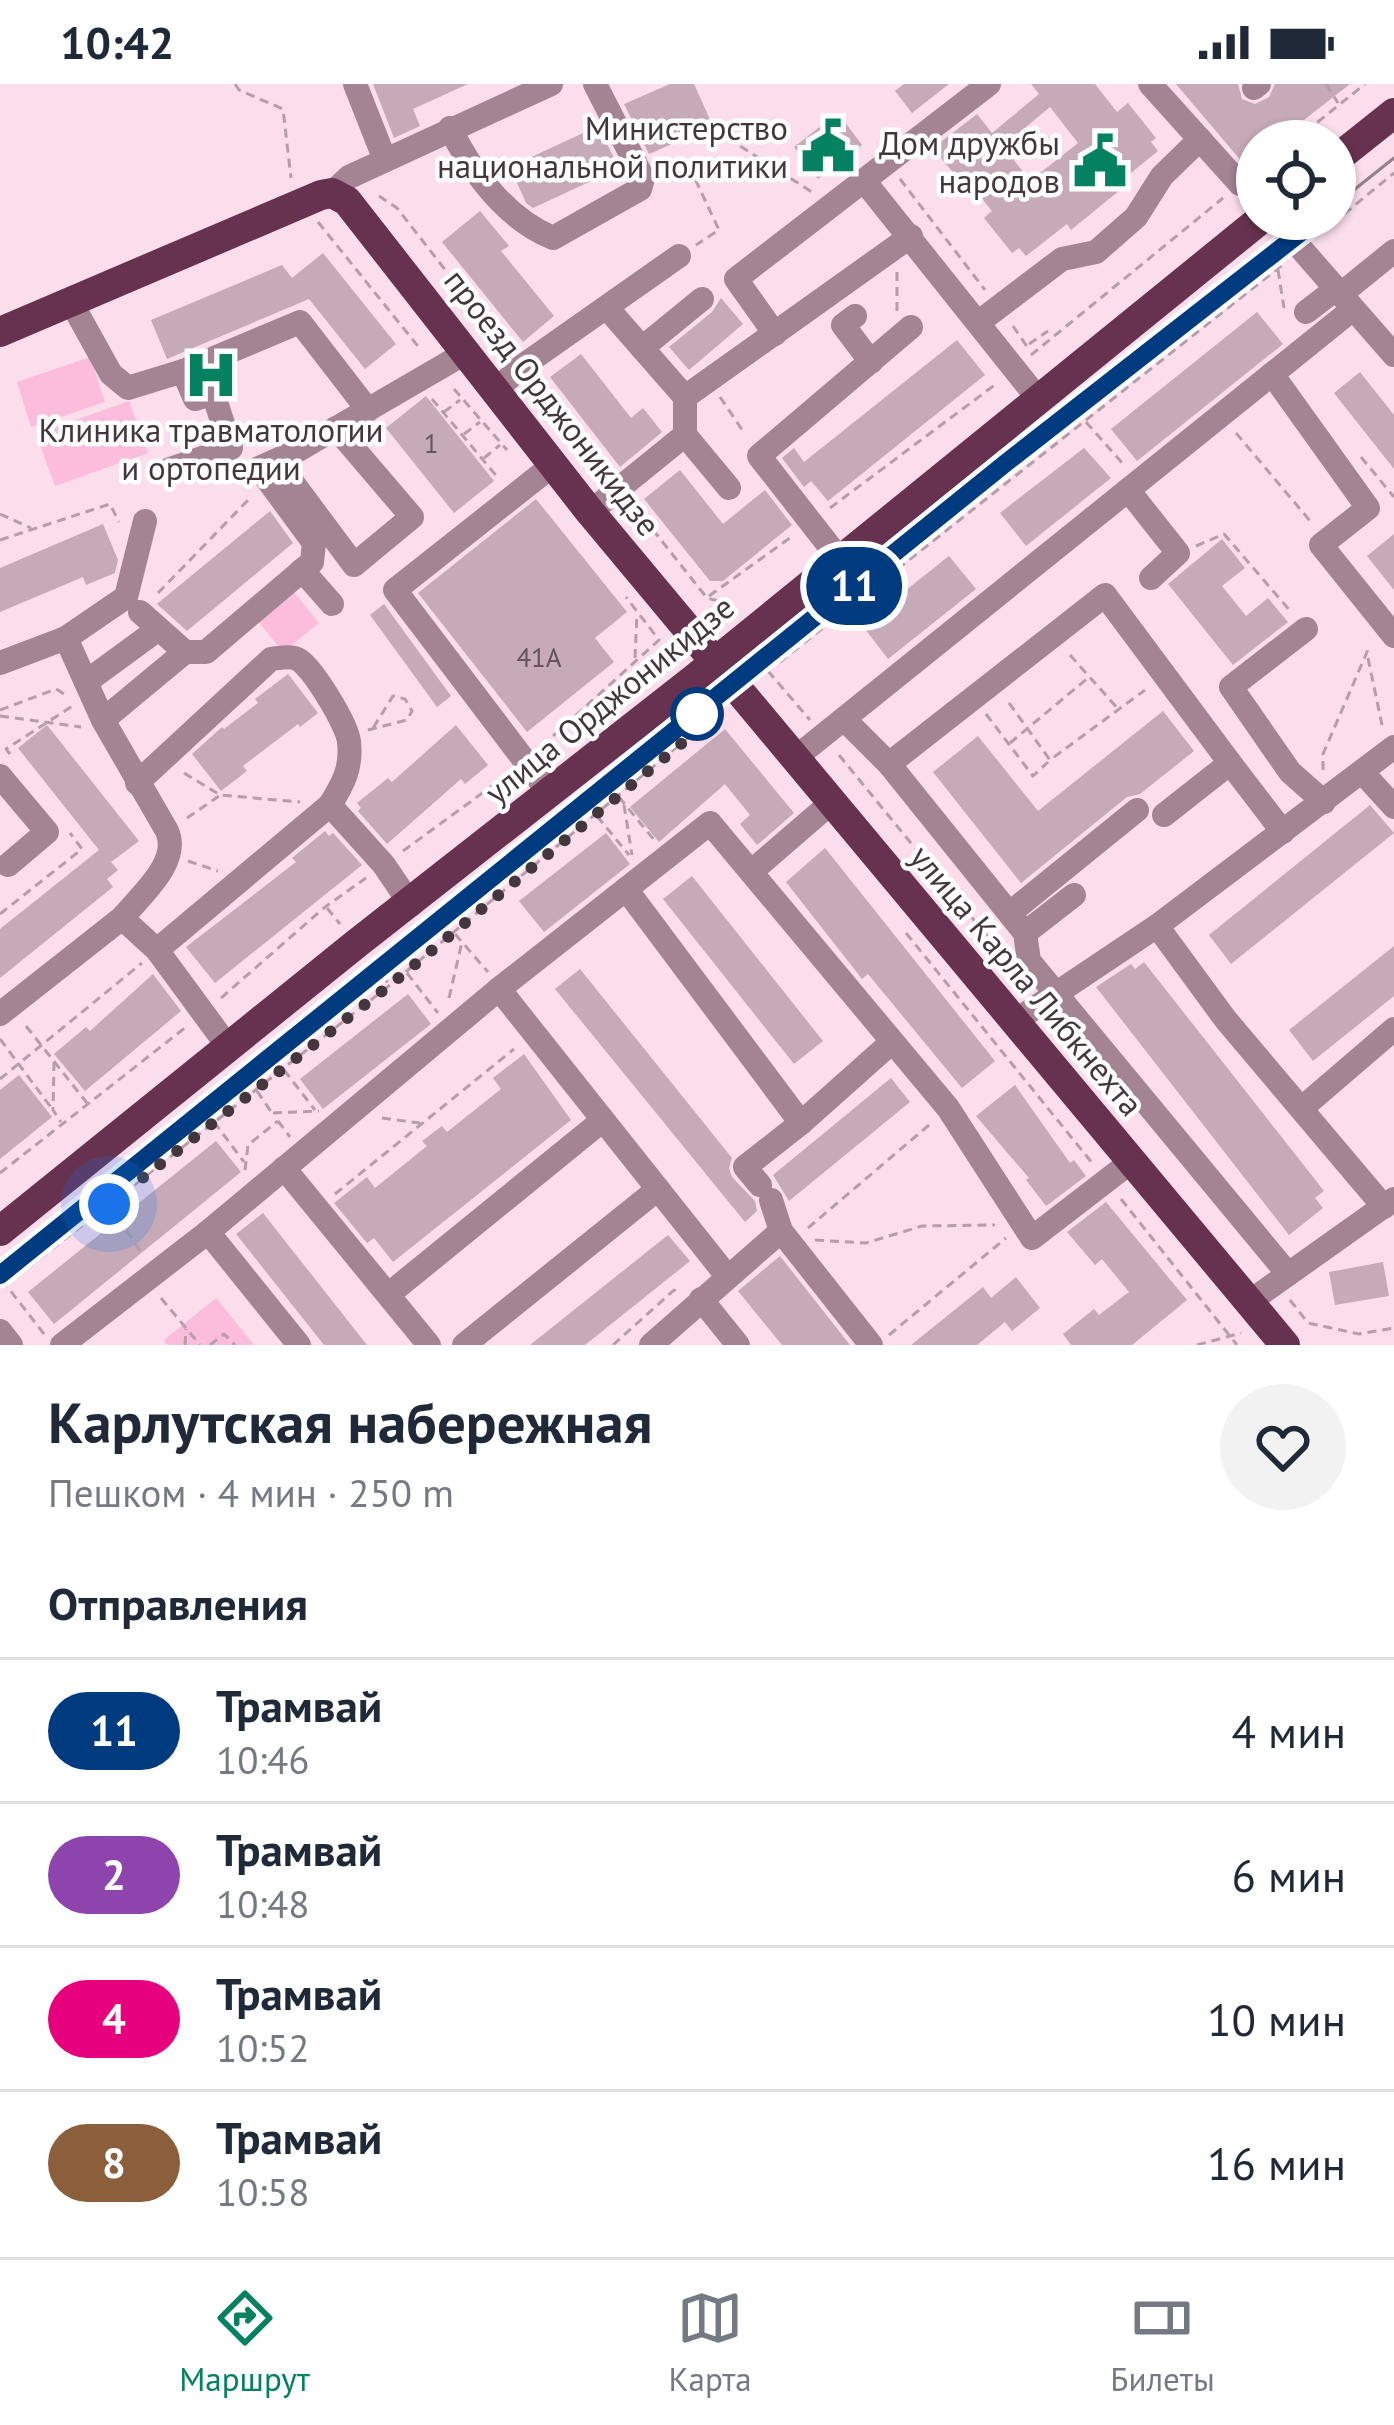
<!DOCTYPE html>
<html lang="ru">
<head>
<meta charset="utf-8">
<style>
	body { margin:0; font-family:"PT Sans",sans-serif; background:#f2f2f3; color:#1f2937; height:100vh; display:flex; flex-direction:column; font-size:45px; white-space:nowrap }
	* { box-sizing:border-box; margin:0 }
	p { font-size:39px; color:#747a83 }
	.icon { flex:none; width:66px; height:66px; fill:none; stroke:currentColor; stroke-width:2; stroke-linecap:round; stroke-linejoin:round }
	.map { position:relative; height:1261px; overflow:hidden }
	.drawer { display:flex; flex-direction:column; background:#fff; flex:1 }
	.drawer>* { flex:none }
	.badge { padding:0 24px; border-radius:39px; font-size:42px; line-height:78px }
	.controls { position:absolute; left:1236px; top:36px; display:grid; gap:24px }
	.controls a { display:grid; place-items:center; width:120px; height:120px; border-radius:50%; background:#fff; box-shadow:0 3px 9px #0004; font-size:60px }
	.you { position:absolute; width:60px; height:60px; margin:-30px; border:9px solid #fff; border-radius:50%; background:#1a73e8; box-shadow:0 0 0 18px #1a73e833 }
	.map>.badge { position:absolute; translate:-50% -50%; box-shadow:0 0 0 6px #fff }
	h2 { padding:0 48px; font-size:45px; line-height:108px }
	.round { display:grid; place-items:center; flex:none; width:126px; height:126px; border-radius:63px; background:#f2f2f3 }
	.headline { display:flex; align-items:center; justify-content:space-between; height:204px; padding:0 48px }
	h1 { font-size:57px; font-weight:700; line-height:90px }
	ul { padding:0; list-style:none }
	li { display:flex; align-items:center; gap:36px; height:144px; padding:0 48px; border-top:3px solid #e0e1e3 }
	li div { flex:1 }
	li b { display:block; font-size:45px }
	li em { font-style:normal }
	li .badge { min-width:132px; font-weight:700; text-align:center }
	.status { display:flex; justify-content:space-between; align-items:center; height:84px; padding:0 60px; background:#fff; direction:ltr }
	.status svg { height:33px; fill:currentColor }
	.dock { display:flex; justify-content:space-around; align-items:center; height:168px; border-top:3px solid #e0e1e3; background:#fff; font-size:33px; color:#747a83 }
	.dock a { display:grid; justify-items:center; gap:6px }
	.dock .selected { color:#038161 }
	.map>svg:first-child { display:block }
</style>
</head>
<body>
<div class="status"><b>10:42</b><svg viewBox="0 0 49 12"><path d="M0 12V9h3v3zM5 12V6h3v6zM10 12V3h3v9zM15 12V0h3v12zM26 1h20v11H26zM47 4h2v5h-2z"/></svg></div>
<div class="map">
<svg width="1394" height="1261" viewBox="0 0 1394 1261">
	<rect width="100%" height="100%" fill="#fbddeb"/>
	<!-- green -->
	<g fill="#fbbddb">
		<path d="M 90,273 L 105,318 L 31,343 L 17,298 Z"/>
		<path d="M 129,317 L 148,369 L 55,402 L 36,350 Z"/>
		<path d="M 294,508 L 319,539 L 283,568 L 258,537 Z"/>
		<path d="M 216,1214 L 254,1261 L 167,1261 L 164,1256 Z"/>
	</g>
	<!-- building -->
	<g fill="#c6aab7" fill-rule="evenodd">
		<path d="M 373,0 L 468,0 L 413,25 L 420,42 L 394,54 Z"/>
		<path d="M 670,0 L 694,0 L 713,42 L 649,70 L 624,20 Z"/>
		<path d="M 904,0 L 949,0 L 912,29 L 895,7 Z"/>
		<path d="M 1031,0 L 1095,0 L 1117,28 L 1128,19 L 1156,54 L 1151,58 L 1158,67 L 1116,101 L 1120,106 L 1071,146 L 1067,140 L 1026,172 L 1019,164 L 1012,169 L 984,134 L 992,127 L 960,88 L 955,91 L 933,64 L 977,30 L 992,49 L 1039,10 ZM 1050,23 L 1078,59 L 1030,97 L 1003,62 Z"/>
		<path d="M 1176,0 L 1238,0 L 1242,15 L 1255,20 L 1269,13 L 1275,0 L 1350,0 L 1277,57 L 1257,57 L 1257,73 L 1249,80 L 1243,79 Z"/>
		<path d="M 838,29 L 862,61 L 818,95 L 794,63 Z"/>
		<path d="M 598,42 L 619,84 L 533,124 L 526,119 L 510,83 Z"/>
		<path d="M 480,127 L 509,162 L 501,167 L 554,232 L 523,258 L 442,158 Z"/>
		<path d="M 323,169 L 396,260 L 365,285 L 309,215 L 167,275 L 151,236 L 282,181 L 292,194 Z"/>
		<path d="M 721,214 L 743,240 L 689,286 L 669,263 L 712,228 Z"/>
		<path d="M 1257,228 L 1283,260 L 1137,377 L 1111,345 Z"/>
		<path d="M 957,256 L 985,291 L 828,417 L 811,397 L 804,403 L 782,374 L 794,364 L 804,378 Z"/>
		<path d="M 581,270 L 631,334 L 643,324 L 662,348 L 620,383 L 550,293 Z"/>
		<path d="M 1360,288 L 1394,331 L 1394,385 L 1334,309 Z"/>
		<path d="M 426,312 L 494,397 L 454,429 L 386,344 Z"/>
		<path d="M 1084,364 L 1111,394 L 1026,462 L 1000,429 Z"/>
		<path d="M 680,386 L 723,440 L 765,406 L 792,441 L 723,497 L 710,497 L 644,415 Z"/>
		<path d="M 536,415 L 627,528 L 595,554 L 614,578 L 527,648 L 418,509 Z"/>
		<path d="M 270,427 L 293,459 L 187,547 L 157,520 Z"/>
		<path d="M 103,440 L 118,476 L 115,489 L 86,501 L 83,493 L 0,528 L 0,484 Z"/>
		<path d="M 1394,450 L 1394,506 L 1367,472 Z"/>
		<path d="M 1222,455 L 1245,484 L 1222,502 L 1246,532 L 1268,514 L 1288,538 L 1233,581 L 1168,500 Z"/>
		<path d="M 949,472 L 976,505 L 888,575 L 862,541 Z"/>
		<path d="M 384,520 L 451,612 L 437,623 L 370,531 Z"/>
		<path d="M 288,590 L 318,629 L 300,643 L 298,640 L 243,682 L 247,687 L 221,707 L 192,670 L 222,643 L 224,645 L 258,619 L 255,615 Z"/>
		<path d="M 1163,627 L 1194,667 L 1140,710 L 1127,713 L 1021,799 L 933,688 L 978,652 L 1038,727 Z"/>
		<path d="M 47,641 L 139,757 L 111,778 L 118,786 L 107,795 L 113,803 L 0,894 L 0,845 L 99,766 L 18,664 Z"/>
		<path d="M 456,641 L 488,681 L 465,700 L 461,695 L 387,760 L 358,727 L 361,724 L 357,719 L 388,694 L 392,698 Z"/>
		<path d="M 725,645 L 794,729 L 757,761 L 740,740 L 750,731 L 725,700 L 659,758 L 630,723 Z"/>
		<path d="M 1370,721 L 1394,749 L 1231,880 L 1209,851 Z"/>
		<path d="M 325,747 L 329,752 L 333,749 L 362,781 L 215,899 L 186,863 L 296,778 L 292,774 Z"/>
		<path d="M 606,749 L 630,780 L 544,848 L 519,817 Z"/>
		<path d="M 825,764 L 995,977 L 962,1004 L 868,890 L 862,895 L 786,798 Z"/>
		<path d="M 692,792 L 823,957 L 794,980 L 663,815 Z"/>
		<path d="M 1394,862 L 1394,912 L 1313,977 L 1289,946 Z"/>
		<path d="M 1144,878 L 1324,1107 L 1315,1114 L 1323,1124 L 1289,1151 L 1096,903 L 1131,880 L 1135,885 Z"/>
		<path d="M 580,885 L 732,1074 L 729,1084 L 732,1093 L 755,1117 L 757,1127 L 745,1138 L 555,905 Z"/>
		<path d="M 153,890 L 181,927 L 85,1007 L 54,970 L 86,943 L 90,947 Z"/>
		<path d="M 408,910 L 431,940 L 323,1025 L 300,995 Z"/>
		<path d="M 524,970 L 571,1036 L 393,1178 L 374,1154 L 367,1159 L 334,1119 L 367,1093 L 375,1104 L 427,1062 L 422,1057 L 442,1042 L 447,1048 L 501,1005 L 493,994 Z"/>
		<path d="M 19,991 L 52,1033 L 0,1075 L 0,1006 Z"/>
		<path d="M 891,994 L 910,1018 L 789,1117 L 773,1091 Z"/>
		<path d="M 1015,1001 L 1070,1079 L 1074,1076 L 1086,1092 L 1046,1122 L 1026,1096 L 1029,1094 L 976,1032 Z"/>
		<path d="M 216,1057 L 241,1088 L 54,1240 L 28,1208 Z"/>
		<path d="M 1106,1118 L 1187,1216 L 1132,1261 L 1071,1261 L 1063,1250 L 1094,1225 L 1099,1231 L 1129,1208 L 1102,1175 L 1095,1181 L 1067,1148 Z"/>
		<path d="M 263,1129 L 367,1261 L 324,1261 L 236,1150 Z"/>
		<path d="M 668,1151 L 690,1177 L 585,1261 L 530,1261 Z"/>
		<path d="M 780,1172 L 850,1261 L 782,1261 L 738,1207 Z"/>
		<path d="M 1383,1178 L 1389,1212 L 1335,1221 L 1329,1188 Z"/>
		<path d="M 1016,1193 L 1040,1224 L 1012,1247 L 1005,1238 L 977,1261 L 911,1261 L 983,1203 L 991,1214 Z"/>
	</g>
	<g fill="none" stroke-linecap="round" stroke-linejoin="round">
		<!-- path -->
		<g stroke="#b69ea9" stroke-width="3" stroke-dasharray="9 6" stroke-linecap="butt">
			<path d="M 235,0 L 239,6 L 283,25 L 291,94"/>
			<path d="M 1326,0 L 1338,19"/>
			<path d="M 715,46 L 812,108"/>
			<path d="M 1294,57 L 1365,0"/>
			<path d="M 689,82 L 719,146 L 696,161"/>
			<path d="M 900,95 L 985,206"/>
			<path d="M 379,112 L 397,124 L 507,265"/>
			<path d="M 318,138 L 421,266"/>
			<path d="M 1321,149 L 1394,89"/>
			<path d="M 1278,186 L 1284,224"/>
			<path d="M 897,188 L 897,227"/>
			<path d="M 1013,242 L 1028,264"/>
			<path d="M 1029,260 L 1048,247"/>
			<path d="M 1031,271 L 1223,114"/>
			<path d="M 536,300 L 605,386"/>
			<path d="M 454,305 L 507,366"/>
			<path d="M 720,313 L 745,350"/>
			<path d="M 432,315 L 499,395"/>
			<path d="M 444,328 L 460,316"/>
			<path d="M 1086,338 L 1124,381"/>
			<path d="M 1236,349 L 1311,438"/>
			<path d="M 464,350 L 480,338"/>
			<path d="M 1361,373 L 1394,413"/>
			<path d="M 484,374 L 500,361"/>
			<path d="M 634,422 L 707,514 L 729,520"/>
			<path d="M 830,424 L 996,300"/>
			<path d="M 0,430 L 31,444"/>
			<path d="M 0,456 L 110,420 L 119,438"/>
			<path d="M 1196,462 L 1224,450 L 1292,529"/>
			<path d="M 158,509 L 251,413"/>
			<path d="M 709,512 L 794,451"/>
			<path d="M 1070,571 L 1119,626"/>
			<path d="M 635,574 L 637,530"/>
			<path d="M 1368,574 L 1382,641"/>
			<path d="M 780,578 L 1286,178"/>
			<path d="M 768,587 L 810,636"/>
			<path d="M 1009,619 L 1050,676 L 1145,606"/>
			<path d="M 0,626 L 56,605 L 64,610"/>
			<path d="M 986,630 L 1033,692 L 1048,678"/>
			<path d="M 0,632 L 81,643"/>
			<path d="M 368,646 L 407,636 L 412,627 L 405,615 L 393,612 L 373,644"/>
			<path d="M 1010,659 L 1089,593"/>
			<path d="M 542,662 L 659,556 L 626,513"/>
			<path d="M 10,670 L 6,665 L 74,621"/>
			<path d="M 839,671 L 1004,873"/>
			<path d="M 1323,686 L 1323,670 L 1370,561"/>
			<path d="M 184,689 L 220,711 L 300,718"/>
			<path d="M 619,713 L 655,757"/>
			<path d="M 624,721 L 632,771"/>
			<path d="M 597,732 L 629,771"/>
			<path d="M 187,734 L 219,712"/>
			<path d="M 403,767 L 507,691"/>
			<path d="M 188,777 L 218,787"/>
			<path d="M 327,824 L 340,840"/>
			<path d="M 0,830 L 82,765 L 70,749"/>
			<path d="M 906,849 L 1093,1080"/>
			<path d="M 455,850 L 488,888"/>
			<path d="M 372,880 L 389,900"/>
			<path d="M 407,889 L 438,929"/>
			<path d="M 221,914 L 325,823 L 366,794"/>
			<path d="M 449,914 L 462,858"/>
			<path d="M 26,942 L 87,1019"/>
			<path d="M 0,955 L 53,1026"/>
			<path d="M 54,978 L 53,1026 L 61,1038"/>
			<path d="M 284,986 L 315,1026"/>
			<path d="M 0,995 L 142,879"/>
			<path d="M 257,1007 L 272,1029"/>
			<path d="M 273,1029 L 319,1027"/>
			<path d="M 382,1034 L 420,1039"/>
			<path d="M 278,1037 L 290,1053"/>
			<path d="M 214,1038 L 244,1078"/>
			<path d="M 245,1086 L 248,1061 L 278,1037"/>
			<path d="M 0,1089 L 186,943"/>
			<path d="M 335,1110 L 514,965"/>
			<path d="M 1121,1115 L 1237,1261"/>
			<path d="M 110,1122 L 141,1168"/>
			<path d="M 808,1144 L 929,1041"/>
			<path d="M 815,1156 L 866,1159 L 922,1142 L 995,1141"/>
			<path d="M 161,1214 L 200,1261"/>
			<path d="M 1290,1216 L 1308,1239 L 1359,1250 L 1394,1244"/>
			<path d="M 44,1250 L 6,1201 L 390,901 L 721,626"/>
			<path d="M 889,1251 L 1006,1154"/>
			<path d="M 185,1261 L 186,1245"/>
			<path d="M 210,1261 L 224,1250 L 235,1261"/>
			<path d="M 613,1261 L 674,1206 L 677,1208"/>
			<path d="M 1197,1261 L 1241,1249"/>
		</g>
		<!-- minor -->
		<g stroke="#a48393" stroke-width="24">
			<path d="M 355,0 L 385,76"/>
			<path d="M 1150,0 L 1240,100"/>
			<path d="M 1254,4 L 1259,0"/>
			<path d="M 450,44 C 473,90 505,134 553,154 L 640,105 L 643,94 L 595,0"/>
			<path d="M 865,98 L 1040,317"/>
			<path d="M 332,109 L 349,93 L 551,0"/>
			<path d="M 1275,135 L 1394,271"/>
			<path d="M 1341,210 L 1394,167"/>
			<path d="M 71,218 L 111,290 L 128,304 L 183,287 L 195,315 L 213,309 L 231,364 L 170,385"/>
			<path d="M 1306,228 L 1336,205"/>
			<path d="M 855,232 L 843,241 L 871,278"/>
			<path d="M 979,238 L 1062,175 L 1096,168 L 1136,133 L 1162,92 L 1200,55"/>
			<path d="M 775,250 L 736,195 L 989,0"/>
			<path d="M 642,264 L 702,215"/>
			<path d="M 183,287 L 300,238 L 368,326"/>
			<path d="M 1272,290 L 1368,424 L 1321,461 L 1394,552"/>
			<path d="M 496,306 L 521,283 L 679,172"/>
			<path d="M 685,313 L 911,152"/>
			<path d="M 685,351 L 729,404"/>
			<path d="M 287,391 L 354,481 L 412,433 L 336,344"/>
			<path d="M 1128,406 L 1178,469 L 1151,494"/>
			<path d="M 590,428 L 685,351 L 685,313 L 608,225"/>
			<path d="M 841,477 L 759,372 L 911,243"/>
			<path d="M 302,486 L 332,520"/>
			<path d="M 140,528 L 185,568"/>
			<path d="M 1306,545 L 1231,603 L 1290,688 L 1324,718"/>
			<path d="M 66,554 L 126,513 L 145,437"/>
			<path d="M 0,579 L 66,554 L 103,636 L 167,747 C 181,778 140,812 122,834"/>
			<path d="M 86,598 L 157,546"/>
			<path d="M 844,635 L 889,680 L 1025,849 L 1029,877 L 1288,1190"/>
			<path d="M 103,636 L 185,568 L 206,568 L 312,478 L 314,459 L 259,384 L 295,368 L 467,268"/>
			<path d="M 795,674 L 1353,225"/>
			<path d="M 1230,679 L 1283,748"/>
			<path d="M 889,680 L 1105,511 L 1230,679 L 1164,731"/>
			<path d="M 1363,689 L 1394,723"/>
			<path d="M 0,692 L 47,748 L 8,781"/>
			<path d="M 137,699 L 271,575 C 279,574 292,571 299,576 C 314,586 348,642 349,658 C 352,684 343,700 330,721"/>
			<path d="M 550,710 L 395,506 L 553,381"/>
			<path d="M 752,787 L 832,718"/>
			<path d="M 626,805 L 801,1039 L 892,958"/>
			<path d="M 1010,829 L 1137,726"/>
			<path d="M 1157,842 L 1226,936 L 1384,1123"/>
			<path d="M 1025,849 L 1074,811"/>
			<path d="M 157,866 L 330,721 L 384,781 L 411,821"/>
			<path d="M 499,905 L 727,1192"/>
			<path d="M 0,930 L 122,834 L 157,866 L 229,964"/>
			<path d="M 1015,937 L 1157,842 L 1394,663"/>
			<path d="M 1302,1024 L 1394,945"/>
			<path d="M 284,1084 L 429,1261"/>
			<path d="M 760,1101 L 745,1083 L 801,1039"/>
			<path d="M 781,1147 L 871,1261"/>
			<path d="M 208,1148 L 299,1261"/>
			<path d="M 389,1210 L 603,1036"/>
			<path d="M 701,1215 L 738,1261"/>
			<path d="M 1249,1218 L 1394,1115"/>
			<path d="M 0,1247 L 11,1261"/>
			<path d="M 62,1261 L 208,1148 L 499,905 L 710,739 L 948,1024 L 1032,1154 L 1132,1077"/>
			<path d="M 464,1261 L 658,1105"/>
			<path d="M 651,1261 L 781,1147 L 771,1116"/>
		</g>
		<!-- major -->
		<g stroke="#67324f" stroke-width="30">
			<path d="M 1335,76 L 1394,29"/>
			<path d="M 0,248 L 321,111 L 332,109 L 347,117 L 590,428 L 1285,1261"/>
			<path d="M 0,1147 L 356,860 L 694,595 L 1261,135"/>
		</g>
		<!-- tram -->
		<g stroke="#95818a" stroke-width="3">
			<path d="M 1335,121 L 1394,74"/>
			<path d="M 0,1191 L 899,464 L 1318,135"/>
		</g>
	</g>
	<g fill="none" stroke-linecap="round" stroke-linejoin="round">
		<defs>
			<path id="line" d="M 0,1191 L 1007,378 L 1318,135"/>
		</defs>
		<!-- line casing -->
		<use href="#line" stroke="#fff" stroke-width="27"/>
		<!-- line -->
		<use href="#line" stroke="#003b80" stroke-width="18"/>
		<!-- walk -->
		<path stroke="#43373d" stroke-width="12" stroke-dasharray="0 21.6" d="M 109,1120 L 390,901 L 688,654 L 697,630"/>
	</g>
	<!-- icons -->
	<defs>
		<symbol id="civic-bare" viewBox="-9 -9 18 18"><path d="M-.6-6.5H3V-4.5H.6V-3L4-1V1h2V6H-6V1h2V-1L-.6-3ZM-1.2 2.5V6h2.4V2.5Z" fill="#038161" stroke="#fff" stroke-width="2.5" paint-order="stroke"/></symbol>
		<symbol id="hospital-bare" viewBox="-9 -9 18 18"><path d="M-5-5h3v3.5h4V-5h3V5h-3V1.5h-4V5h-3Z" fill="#038161" stroke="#fff" stroke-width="2.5" paint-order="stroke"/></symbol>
	</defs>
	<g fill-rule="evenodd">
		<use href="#civic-bare" x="790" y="24" width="76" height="76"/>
		<use href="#civic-bare" x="1062" y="39" width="76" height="76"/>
		<use href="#hospital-bare" x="173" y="253" width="76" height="76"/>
	</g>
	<!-- markers -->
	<circle fill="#fff" stroke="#003b80" stroke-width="6" cx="697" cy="630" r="24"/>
	<g text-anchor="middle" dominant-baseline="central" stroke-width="9" stroke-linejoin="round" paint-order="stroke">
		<!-- number labels -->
		<g font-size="27" fill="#64545c">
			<text x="431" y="359">1</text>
			<text x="539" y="573">41А</text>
		</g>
		<!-- poi labels -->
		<g font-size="33" fill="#43373d" stroke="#fff" text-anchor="end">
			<text x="788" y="43">Министерство<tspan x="788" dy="38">национальной политики</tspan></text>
			<text x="1060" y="58">Дом дружбы<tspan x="1060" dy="38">народов</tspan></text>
			<text x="211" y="345" text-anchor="middle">Клиника травматологии<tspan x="211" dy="38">и ортопедии</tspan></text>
		</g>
		<!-- street labels -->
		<g font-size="33" fill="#43373d" stroke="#fff">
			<text transform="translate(553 318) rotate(52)">проезд Орджоникидзе</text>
			<text transform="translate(609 615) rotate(-39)">улица Орджоникидзе</text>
			<text transform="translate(1027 896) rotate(50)">улица Карла Либкнехта</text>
		</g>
	</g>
</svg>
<div class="controls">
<a><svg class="icon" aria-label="locate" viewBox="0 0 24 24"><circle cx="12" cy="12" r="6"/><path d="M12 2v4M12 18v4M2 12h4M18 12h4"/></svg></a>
</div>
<div class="you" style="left:109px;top:1120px"></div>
<b class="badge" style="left:854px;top:502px;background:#003b80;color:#fff">11</b>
</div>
<section class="drawer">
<div class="headline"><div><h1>Карлутская набережная</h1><p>Пешком · 4 мин · 250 m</p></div><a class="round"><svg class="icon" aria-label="heart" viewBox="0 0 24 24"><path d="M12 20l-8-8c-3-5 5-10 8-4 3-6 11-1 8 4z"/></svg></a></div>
<h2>Отправления</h2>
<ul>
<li><span class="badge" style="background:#003b80;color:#fff">11</span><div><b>Трамвай</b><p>10:46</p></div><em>4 мин</em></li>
<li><span class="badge" style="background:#8e44ad;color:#fff">2</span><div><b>Трамвай</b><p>10:48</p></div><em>6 мин</em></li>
<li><span class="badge" style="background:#e6007e;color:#fff">4</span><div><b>Трамвай</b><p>10:52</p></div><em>10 мин</em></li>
<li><span class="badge" style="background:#8b5e3c;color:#fff">8</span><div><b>Трамвай</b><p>10:58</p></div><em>16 мин</em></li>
</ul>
</section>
<nav class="dock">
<a class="selected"><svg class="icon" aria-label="directions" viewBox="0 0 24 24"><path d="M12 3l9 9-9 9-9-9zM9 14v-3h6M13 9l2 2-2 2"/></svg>Маршрут</a>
<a><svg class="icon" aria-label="map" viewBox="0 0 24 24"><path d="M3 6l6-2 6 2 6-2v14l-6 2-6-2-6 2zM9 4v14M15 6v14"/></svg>Карта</a>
<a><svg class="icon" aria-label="tickets" viewBox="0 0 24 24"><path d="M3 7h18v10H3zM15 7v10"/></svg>Билеты</a>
</nav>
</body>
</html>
